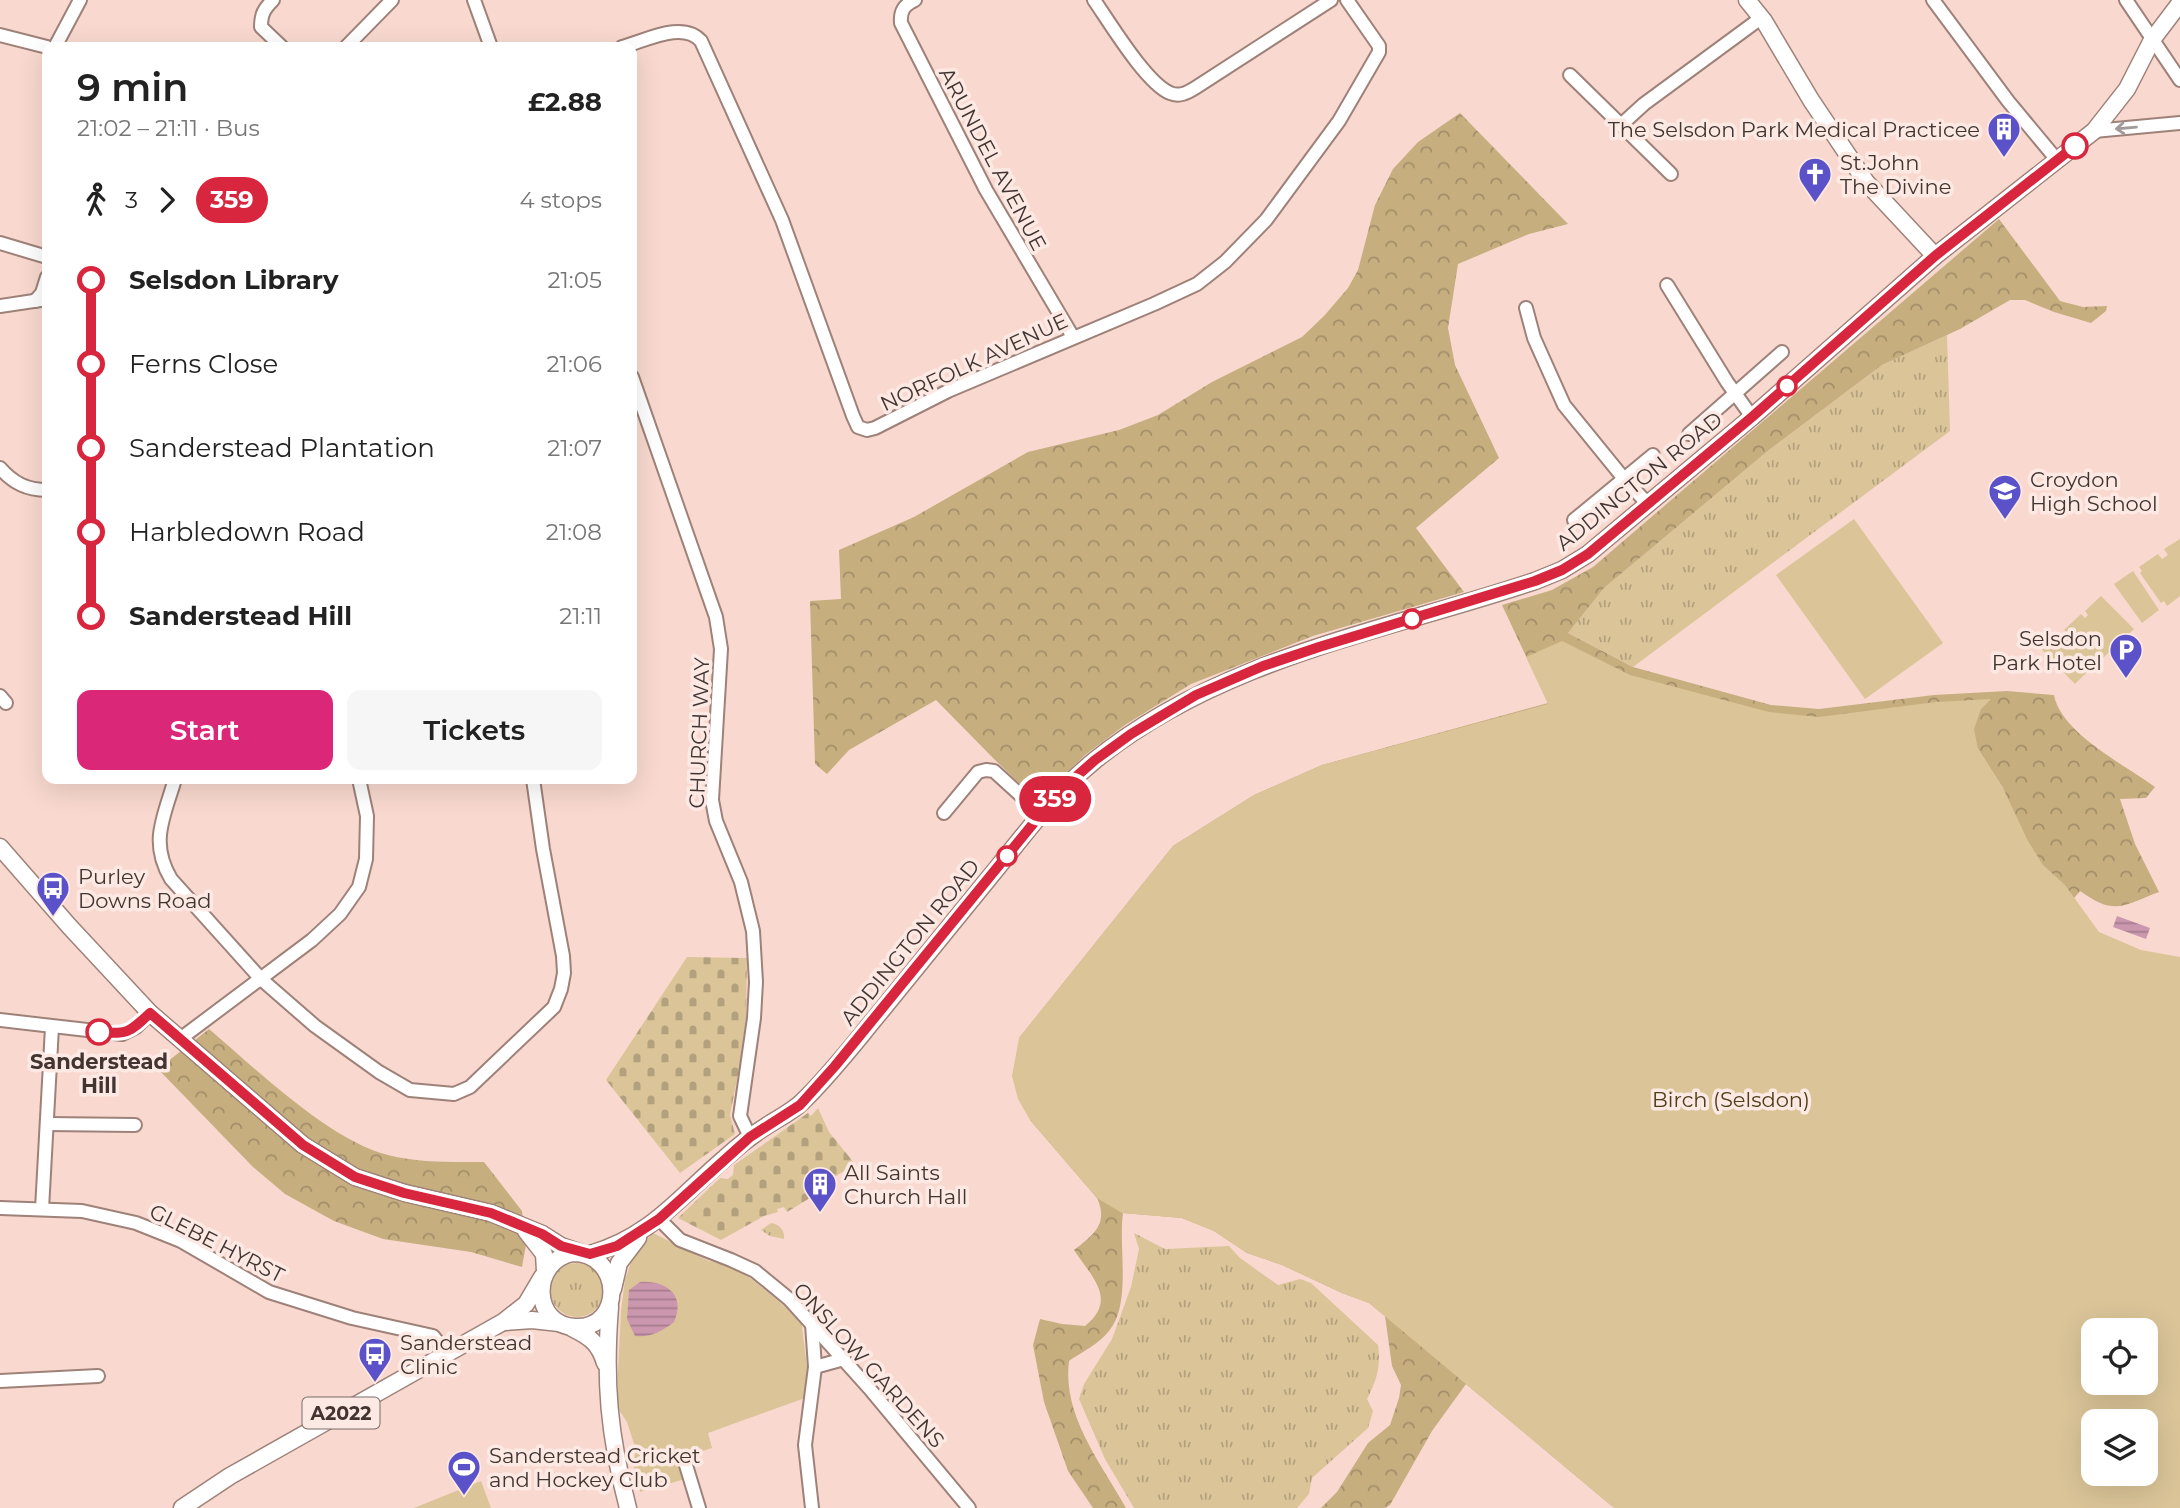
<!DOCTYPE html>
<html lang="en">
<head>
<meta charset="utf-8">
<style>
	body { margin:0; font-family:Montserrat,sans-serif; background:#f6f6f6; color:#222; height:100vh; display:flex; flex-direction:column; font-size:26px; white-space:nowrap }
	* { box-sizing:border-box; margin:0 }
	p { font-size:23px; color:#767676 }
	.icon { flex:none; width:38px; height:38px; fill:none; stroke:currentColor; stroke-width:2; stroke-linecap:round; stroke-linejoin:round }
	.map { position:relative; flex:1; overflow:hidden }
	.panel { position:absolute; left:42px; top:42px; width:595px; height:742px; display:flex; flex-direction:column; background:#fff; border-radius:14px; box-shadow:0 7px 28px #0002 }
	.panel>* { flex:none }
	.badge { padding:0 14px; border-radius:23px; font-size:24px; line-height:46px }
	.buttons { position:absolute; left:2081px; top:1318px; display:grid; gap:14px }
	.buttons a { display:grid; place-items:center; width:77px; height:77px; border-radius:14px; background:#fff; box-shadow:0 7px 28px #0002; font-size:35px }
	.map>.badge { position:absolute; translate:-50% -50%; box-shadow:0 0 0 4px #fff }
	.legs { display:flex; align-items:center; gap:10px; height:77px; padding:0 35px; font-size:23px }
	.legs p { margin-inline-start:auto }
	.headline { display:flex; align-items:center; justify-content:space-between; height:119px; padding:0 35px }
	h1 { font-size:38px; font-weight:600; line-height:52px }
	.primary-button { display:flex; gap:14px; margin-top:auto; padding:14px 35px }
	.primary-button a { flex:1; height:80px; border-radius:14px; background:#db2777; color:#fff; font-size:28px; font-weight:600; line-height:80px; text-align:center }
	.primary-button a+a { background:#f6f6f6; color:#222 }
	ul { padding:0 35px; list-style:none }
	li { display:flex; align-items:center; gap:24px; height:84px; font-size:26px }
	li i { display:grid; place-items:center; width:10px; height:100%; margin:0 9px; background:currentColor }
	li i::after { content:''; width:18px; height:18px; margin:-9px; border:5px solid; border-radius:50%; background:#fff }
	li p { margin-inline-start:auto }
	li:first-child i { background:linear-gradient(#0000 50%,currentColor 0) }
	li:last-child i { background:linear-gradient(currentColor 50%,#0000 0) }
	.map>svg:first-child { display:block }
</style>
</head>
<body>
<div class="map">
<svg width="2180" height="1508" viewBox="0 0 2180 1508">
	<defs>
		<pattern id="grass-tufts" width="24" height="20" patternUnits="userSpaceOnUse" patternTransform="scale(1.75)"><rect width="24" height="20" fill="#dbc498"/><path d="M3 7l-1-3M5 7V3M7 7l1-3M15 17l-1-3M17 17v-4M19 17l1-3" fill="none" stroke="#b3a07d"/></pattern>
		<pattern id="forest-crowns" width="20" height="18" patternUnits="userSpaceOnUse" patternTransform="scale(1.75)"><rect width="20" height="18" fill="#c6ae7f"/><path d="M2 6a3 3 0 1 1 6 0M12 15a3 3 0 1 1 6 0" fill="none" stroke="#a28e69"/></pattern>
		<pattern id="cemetery-stones" width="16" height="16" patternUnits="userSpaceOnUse" patternTransform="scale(1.75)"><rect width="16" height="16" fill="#dbc498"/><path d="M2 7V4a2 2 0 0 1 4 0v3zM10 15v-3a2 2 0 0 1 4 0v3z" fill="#b3a07d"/></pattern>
		<pattern id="water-rules" width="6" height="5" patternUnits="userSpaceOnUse" patternTransform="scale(1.75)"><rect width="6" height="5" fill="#cb97ae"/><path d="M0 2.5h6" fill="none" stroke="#a67c8e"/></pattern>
	</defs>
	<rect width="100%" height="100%" fill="#f9d9cf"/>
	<!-- grass -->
	<g fill="url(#grass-tufts)">
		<path d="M 1947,335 L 1950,431 L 1633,667 L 1568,633 L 1604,588 L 1769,450 L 1882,365 Z"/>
		<path d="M 771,1223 C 779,1224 785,1230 784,1239 L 770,1236 L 761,1230 Z"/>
		<path d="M 1134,1233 L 1165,1249 L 1229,1246 L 1240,1258 L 1278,1285 L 1300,1279 L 1311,1283 L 1378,1345 C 1381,1366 1377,1380 1367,1399 L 1373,1411 L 1368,1428 L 1312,1478 L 1309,1494 L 1297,1508 L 1134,1508 L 1105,1459 L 1079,1399 L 1084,1384 L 1112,1339 L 1131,1287 L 1139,1249 Z"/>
		<circle cx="577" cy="1290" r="27"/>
	</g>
	<!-- forest -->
	<g fill="url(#forest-crowns)">
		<path d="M 1460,113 L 1568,224 L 1529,234 L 1458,264 L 1448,328 L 1455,365 L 1499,458 L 1416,528 L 1464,592 L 1313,636 L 1191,684 L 1125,725 L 1085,755 L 1038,801 L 994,759 L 936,700 L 849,750 L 827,774 L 815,764 L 810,601 L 841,599 L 839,550 L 914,517 L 1028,452 L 1119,430 L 1158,415 L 1212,382 L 1302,337 L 1324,316 L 1348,288 L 1358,270 L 1375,205 L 1393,169 L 1418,142 Z"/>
		<path d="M 1999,219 L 2060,301 L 2083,307 L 2107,306 L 2106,311 L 2091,323 L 2054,312 L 2025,300 L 2010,300 L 1960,329 L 1882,365 L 1769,450 L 1604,588 L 1568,633 L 1633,667 L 1771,705 L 1819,709 L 1934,695 L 2007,691 L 2054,695 C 2061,733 2125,765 2155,787 L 2146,798 L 2120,799 L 2135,844 L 2159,892 C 2122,906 2115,916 2080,891 L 2018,964 L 2003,788 L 1978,749 L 1019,1038 L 1173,846 L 1254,795 L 1322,765 L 1548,703 L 1502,605 L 1552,590 L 1593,567 Z"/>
		<path d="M 209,1029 C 256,1069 329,1140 388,1155 C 419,1163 452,1162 484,1162 L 522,1211 L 526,1245 L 522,1267 L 471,1252 L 383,1239 L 334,1221 L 285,1194 L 253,1167 L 158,1069 Z"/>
		<path d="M 1042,1113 L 1236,1170 L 1614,1508 L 1466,1384 L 1432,1431 L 1390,1505 L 1385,1508 L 1321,1508 L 1337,1492 L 1368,1443 L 1390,1425 L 1399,1398 L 1401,1385 L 1392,1366 L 1385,1316 L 1369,1303 L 1342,1293 L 1282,1265 L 1247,1253 L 1214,1231 L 1182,1218 L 1123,1213 C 1118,1247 1132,1303 1109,1331 C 1100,1343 1082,1352 1069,1361 C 1062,1415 1101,1463 1126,1508 L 1093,1508 L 1068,1471 L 1044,1402 L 1033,1345 L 1040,1319 L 1062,1324 L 1085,1326 C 1118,1300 1092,1277 1074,1250 C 1093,1235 1109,1224 1097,1198 L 1030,1120 Z"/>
	</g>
	<!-- cemetery -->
	<g fill="url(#cemetery-stones)">
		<path d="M 687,957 L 747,958 L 746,1018 L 740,1064 L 730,1115 L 735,1134 L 680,1173 L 606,1080 Z"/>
		<path d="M 818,1108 L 829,1132 L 855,1164 L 828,1181 L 823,1190 L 787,1212 L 784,1207 L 777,1209 L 778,1212 L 764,1216 L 721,1240 L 678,1218 L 720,1178 L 728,1179 L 733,1175 L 734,1165 L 808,1113 L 811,1116 Z"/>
	</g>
	<!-- park -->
	<g fill="#dbc498" fill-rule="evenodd">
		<path d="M 1854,519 L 1943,643 L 1865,699 L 1776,575 Z"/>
		<path d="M 2180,539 L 2180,596 L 2167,606 L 2164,601 L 2161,603 L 2140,573 L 2142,571 L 2139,567 L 2158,554 L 2162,559 L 2168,555 L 2164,549 Z"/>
		<path d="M 2133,571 L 2159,610 L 2142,623 L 2114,584 Z"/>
		<path d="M 2101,596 L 2134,629 L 2117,645 L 2112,641 L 2110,644 L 2113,648 L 2097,664 L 2093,661 L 2089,665 L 2091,668 L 2075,684 L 2042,650 L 2059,634 L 2064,639 L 2069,635 L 2064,630 L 2081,614 L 2085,618 L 2088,615 L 2085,611 Z"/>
		<path d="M 1562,641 L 1630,675 L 1769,712 L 1819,717 L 1936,702 L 1991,699 L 1981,709 L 1974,729 L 1978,749 L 2003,788 L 2028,841 L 2043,865 L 2065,885 L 2099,932 L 2141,950 L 2180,957 L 2180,1508 L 1614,1508 L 1369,1303 L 1342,1293 L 1282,1265 L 1247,1253 L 1214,1231 L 1182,1218 L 1122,1213 L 1097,1198 L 1030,1120 L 1018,1099 L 1012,1076 L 1019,1038 L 1173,846 L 1254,795 L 1322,765 L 1548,704 L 1526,657 ZM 2093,1330 L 2146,1330 L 2146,1382 L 2093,1382 ZM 2093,1421 L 2146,1421 L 2146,1474 L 2093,1474 Z"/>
		<path d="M 653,1233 L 709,1261 L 730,1266 L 753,1280 L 801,1320 L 807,1367 L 805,1398 L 708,1433 L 712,1448 L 678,1459 L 685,1479 L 640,1492 L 633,1464 L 636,1450 L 627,1422 L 617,1407 L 618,1372 L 621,1311 L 625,1280 L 631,1262 L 639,1247 Z"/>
		<path d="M 481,1481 L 491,1508 L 414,1508 Z"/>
	</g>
	<!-- water -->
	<g fill="url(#water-rules)">
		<path d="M 2117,916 L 2150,928 L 2146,939 L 2113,927 Z"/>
		<path d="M 640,1282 C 666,1280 686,1295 674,1322 C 663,1331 649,1338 635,1336 L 627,1319 L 629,1290 Z"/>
	</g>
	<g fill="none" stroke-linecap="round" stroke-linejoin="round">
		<defs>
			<g id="minor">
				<path d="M 273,0 C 264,9 261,14 261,27 L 282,47"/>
				<path d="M 474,0 L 491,47"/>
				<path d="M 915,0 C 904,5 900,11 901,23 L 986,190 L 1073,337"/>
				<path d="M 1094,0 C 1110,23 1146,83 1170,93 C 1179,97 1187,93 1195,88 L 1331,0"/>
				<path d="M 1933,0 L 2008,101 L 2057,160"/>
				<path d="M 2126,0 L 2180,80"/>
				<path d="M 0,35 L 47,47"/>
				<path d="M 55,47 L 80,0"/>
				<path d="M 346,47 L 392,0"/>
				<path d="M 622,47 C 645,41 683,20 701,41 L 782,220 L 853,416 L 858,427 L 867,430 L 875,428 L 948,391 L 1154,304 L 1197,284 L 1225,262 L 1266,220 L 1339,121 L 1379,52 L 1379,46 L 1347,0"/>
				<path d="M 1570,75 L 1671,174"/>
				<path d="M 1621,125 L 1644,104 L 1761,18"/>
				<path d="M 2094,131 L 2180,123"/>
				<path d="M 0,243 L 47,257"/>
				<path d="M 1667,285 L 1727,382 L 1752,417"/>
				<path d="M 35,301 L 42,293 L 47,277"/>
				<path d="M 0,306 L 47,299"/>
				<path d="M 1526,308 L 1534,338 L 1564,405 L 1625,480 L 1648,504"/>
				<path d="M 632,377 L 716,617 L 721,649 L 712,800 L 716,821 L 741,882 L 753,931 L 756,982 L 754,1018 L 740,1116 L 750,1137"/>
				<path d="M 1689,434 L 1782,352"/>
				<path d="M 0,468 C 13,483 27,490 47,490"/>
				<path d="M 1574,520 L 1653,455"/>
				<path d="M 0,696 L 6,703"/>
				<path d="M 175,779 C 164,817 149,842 171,879 L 261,979 L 315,1026 L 379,1072 L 410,1090 L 454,1094 L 470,1087 L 554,1007 L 561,989 L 564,973 L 563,956 L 543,849 L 533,779"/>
				<path d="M 944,813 L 978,772 L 986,770 L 994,771 L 1041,814"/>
				<path d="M 0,1020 L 122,1034 L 136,1027 L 150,1013"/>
				<path d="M 180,1039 L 312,940 L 340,914 L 359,887 L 366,859 L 367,816 L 359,779"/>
				<path d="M 47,1124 L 135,1125"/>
				<path d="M 0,1208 L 82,1211 L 136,1223 L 181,1241 L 269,1292 L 352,1318 L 433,1336 L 447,1354"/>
				<path d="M 42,1209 L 52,1027"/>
				<path d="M 659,1219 L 680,1240 L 731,1260 L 755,1271 L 789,1299 L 869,1388 L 969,1508"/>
				<path d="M 812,1324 L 815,1367 L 805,1445 L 812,1508"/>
				<path d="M 815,1367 L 844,1359"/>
				<path d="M 0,1381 L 98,1376"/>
				<path d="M 685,1462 L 699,1508"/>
			</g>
			<g id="major">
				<path d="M 1747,0 L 1764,21 L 1811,100 L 1866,182 L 1935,256"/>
				<path d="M 0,847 L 69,926 L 150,1013 L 303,1145 L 355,1177 L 405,1193 L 491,1213 L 542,1234 L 561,1246 L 581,1253"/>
				<path d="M 526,1231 L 544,1254 L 545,1271"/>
				<path d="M 572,1253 C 623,1252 625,1329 575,1327 C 533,1326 529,1263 572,1253 Z"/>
				<path d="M 590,1254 C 652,1236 679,1197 725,1158 C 738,1146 752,1135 768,1125 C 779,1118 793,1111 802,1102 C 830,1075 853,1045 877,1016 C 917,966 958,917 998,867 C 1028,830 1057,791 1094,761 C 1220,658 1386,631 1535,581 L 1562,570 L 1588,554 L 1752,417 L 1935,256 L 2094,131 L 2127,89 L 2152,40 L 2180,3"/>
				<path d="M 613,1289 L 619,1263 L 638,1238"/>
				<path d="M 610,1307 C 604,1381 609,1436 628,1508"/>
				<path d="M 505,1322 L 532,1320 L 559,1323"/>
				<path d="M 572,1328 C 590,1337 599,1343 605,1363"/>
				<path d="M 182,1508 L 230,1476 L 503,1322 L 526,1304 L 542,1277"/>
			</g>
		</defs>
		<!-- minor casing -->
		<use href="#minor" stroke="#9e8178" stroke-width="16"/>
		<!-- major casing -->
		<use href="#major" stroke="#9e8178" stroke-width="19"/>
		<!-- minor -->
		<use href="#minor" stroke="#fff" stroke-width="12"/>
		<!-- major -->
		<use href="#major" stroke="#fff" stroke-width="16"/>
	</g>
	<!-- one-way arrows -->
	<defs><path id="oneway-shaft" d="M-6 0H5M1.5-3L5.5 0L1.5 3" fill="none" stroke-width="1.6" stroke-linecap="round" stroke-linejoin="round" transform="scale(1.75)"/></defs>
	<use stroke="#a09a98" href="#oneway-shaft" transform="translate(2126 128) rotate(175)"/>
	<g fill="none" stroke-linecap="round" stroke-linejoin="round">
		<defs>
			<path id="line-1" d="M 99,1032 C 127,1035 130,1032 150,1013 L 303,1145 L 355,1177 L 404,1193 L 491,1213 L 542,1234 L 561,1246 L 590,1254 L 617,1246 L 659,1219 L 750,1137 L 800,1105 L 835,1066 L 1041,814 L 1070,782 L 1095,760 L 1131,734 L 1196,695 L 1263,666 L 1319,647 L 1535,581 L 1562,570 L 1588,554 L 1752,417 L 1935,256 L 2075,146"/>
		</defs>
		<!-- line-1 casing -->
		<use href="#line-1" stroke="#fff" stroke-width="16"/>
		<!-- line-1 -->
		<use href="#line-1" stroke="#d7263d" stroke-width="10"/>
	</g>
	<!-- icons -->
	<defs>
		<symbol id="building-pin" viewBox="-11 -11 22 30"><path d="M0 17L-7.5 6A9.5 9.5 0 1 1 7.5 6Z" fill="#5b52ca" stroke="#fde9e3"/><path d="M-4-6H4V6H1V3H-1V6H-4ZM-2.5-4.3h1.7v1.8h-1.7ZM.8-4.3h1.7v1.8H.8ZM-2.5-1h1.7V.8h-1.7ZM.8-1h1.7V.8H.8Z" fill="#fff"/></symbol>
		<symbol id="church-pin" viewBox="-11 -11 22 30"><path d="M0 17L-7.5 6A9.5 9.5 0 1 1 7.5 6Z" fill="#5b52ca" stroke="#fde9e3"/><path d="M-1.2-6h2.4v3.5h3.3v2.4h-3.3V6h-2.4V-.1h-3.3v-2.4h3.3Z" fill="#fff"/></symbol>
		<symbol id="school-pin" viewBox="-11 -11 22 30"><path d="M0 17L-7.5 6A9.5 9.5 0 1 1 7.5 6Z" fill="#5b52ca" stroke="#fde9e3"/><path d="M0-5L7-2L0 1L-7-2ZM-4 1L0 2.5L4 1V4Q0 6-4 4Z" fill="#fff"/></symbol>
		<symbol id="parking-pin" viewBox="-11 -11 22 30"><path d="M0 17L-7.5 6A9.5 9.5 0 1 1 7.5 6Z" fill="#5b52ca" stroke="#fde9e3"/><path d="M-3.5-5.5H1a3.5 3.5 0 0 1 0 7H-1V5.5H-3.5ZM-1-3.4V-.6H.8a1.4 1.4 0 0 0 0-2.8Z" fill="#fff"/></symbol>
		<symbol id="bus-pin" viewBox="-11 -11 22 30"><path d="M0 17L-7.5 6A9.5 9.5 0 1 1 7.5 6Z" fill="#5b52ca" stroke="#fde9e3"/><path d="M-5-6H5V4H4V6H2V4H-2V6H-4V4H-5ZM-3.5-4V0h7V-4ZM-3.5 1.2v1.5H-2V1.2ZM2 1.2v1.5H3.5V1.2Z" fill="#fff"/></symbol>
		<symbol id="stadium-pin" viewBox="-11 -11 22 30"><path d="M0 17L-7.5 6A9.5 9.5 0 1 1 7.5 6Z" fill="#5b52ca" stroke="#fde9e3"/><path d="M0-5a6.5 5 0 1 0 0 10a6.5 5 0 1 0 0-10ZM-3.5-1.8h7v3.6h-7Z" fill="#fff"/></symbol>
	</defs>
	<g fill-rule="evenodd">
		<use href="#building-pin" x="1985" y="110" width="38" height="52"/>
		<use href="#church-pin" x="1796" y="155" width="38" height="52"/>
		<use href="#school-pin" x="1986" y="472" width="38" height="52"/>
		<use href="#parking-pin" x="2107" y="631" width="38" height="52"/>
		<use href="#bus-pin" x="34" y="869" width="38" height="52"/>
		<use href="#building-pin" x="801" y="1165" width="38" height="52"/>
		<use href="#bus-pin" x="356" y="1335" width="38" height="52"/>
		<use href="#stadium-pin" x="445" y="1448" width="38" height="52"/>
	</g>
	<!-- markers -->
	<g fill="#fff" stroke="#d7263d" stroke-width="3.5">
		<circle cx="2075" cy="146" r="12"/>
		<circle cx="1787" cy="386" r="9"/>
		<circle cx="1412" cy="619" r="9"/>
		<circle cx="1007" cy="856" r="9"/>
		<circle cx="99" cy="1032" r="12"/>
	</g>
	<g text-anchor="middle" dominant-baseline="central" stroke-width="7" stroke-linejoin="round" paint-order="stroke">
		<!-- shield labels -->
		<rect fill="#fde9e3" stroke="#796a66" stroke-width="2" x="302.5" y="1397.5" width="77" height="31" rx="5"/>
		<g font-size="19" font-weight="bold" fill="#413431">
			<text x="341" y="1413">A2022</text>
		</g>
		<!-- poi labels -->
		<g font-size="21" fill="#413431" stroke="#fde9e3" text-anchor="start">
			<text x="1980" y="129" text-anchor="end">The Selsdon Park Medical Practicee</text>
			<text x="1840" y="162">St.John<tspan x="1840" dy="24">The Divine</tspan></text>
			<text x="2030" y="479">Croydon<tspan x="2030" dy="24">High School</tspan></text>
			<text x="2102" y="638" text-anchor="end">Selsdon<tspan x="2102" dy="24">Park Hotel</tspan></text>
			<text x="78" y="876">Purley<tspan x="78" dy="24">Downs Road</tspan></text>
			<text x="844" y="1172">All Saints<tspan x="844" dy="24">Church Hall</tspan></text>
			<text x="400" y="1342">Sanderstead<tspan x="400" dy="24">Clinic</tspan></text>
			<text x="489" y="1455">Sanderstead Cricket<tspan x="489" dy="24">and Hockey Club</tspan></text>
		</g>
		<!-- street labels -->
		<g font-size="21" fill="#413431" stroke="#fde9e3">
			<text transform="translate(993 159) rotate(62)">ARUNDEL AVENUE</text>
			<text transform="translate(974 362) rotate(-25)">NORFOLK AVENUE</text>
			<text transform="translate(1639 481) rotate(-39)">ADDINGTON ROAD</text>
			<text transform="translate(699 733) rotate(-88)">CHURCH WAY</text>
			<text transform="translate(910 942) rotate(-51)">ADDINGTON ROAD</text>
			<text transform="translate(217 1243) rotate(27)">GLEBE HYRST</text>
			<text transform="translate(869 1365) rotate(48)">ONSLOW GARDENS</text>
		</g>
		<!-- stop labels -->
		<g font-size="21" font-weight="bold" fill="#413431" stroke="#fde9e3">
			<text x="99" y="1061">Sanderstead<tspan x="99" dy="24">Hill</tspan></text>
		</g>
		<!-- park labels -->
		<g font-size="21" fill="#4e3d17" stroke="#fde9e3">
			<text x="1731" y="1099">Birch (Selsdon)</text>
		</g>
	</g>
</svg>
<div class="buttons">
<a><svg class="icon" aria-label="locate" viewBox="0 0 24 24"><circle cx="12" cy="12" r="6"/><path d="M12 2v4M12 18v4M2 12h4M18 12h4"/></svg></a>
<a><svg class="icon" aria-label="layers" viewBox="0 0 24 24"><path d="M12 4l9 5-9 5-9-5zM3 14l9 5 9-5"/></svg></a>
</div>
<b class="badge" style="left:1055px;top:799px;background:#d7263d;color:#fff">359</b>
<section class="panel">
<div class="headline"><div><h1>9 min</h1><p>21:02 – 21:11 · Bus</p></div><b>£2.88</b></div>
<div class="legs"><svg class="icon" aria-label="walk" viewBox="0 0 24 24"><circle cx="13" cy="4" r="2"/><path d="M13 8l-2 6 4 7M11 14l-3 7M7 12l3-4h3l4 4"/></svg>3<svg class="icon" aria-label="forward" viewBox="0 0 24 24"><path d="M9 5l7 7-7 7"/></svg><b class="badge" style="background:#d7263d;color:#fff">359</b><p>4 stops</p></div>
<ul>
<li><i style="color:#d7263d"></i><b>Selsdon Library</b><p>21:05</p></li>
<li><i style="color:#d7263d"></i><span>Ferns Close</span><p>21:06</p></li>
<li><i style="color:#d7263d"></i><span>Sanderstead Plantation</span><p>21:07</p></li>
<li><i style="color:#d7263d"></i><span>Harbledown Road</span><p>21:08</p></li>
<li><i style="color:#d7263d"></i><b>Sanderstead Hill</b><p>21:11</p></li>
</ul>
<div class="primary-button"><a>Start</a><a>Tickets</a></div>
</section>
</div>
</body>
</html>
